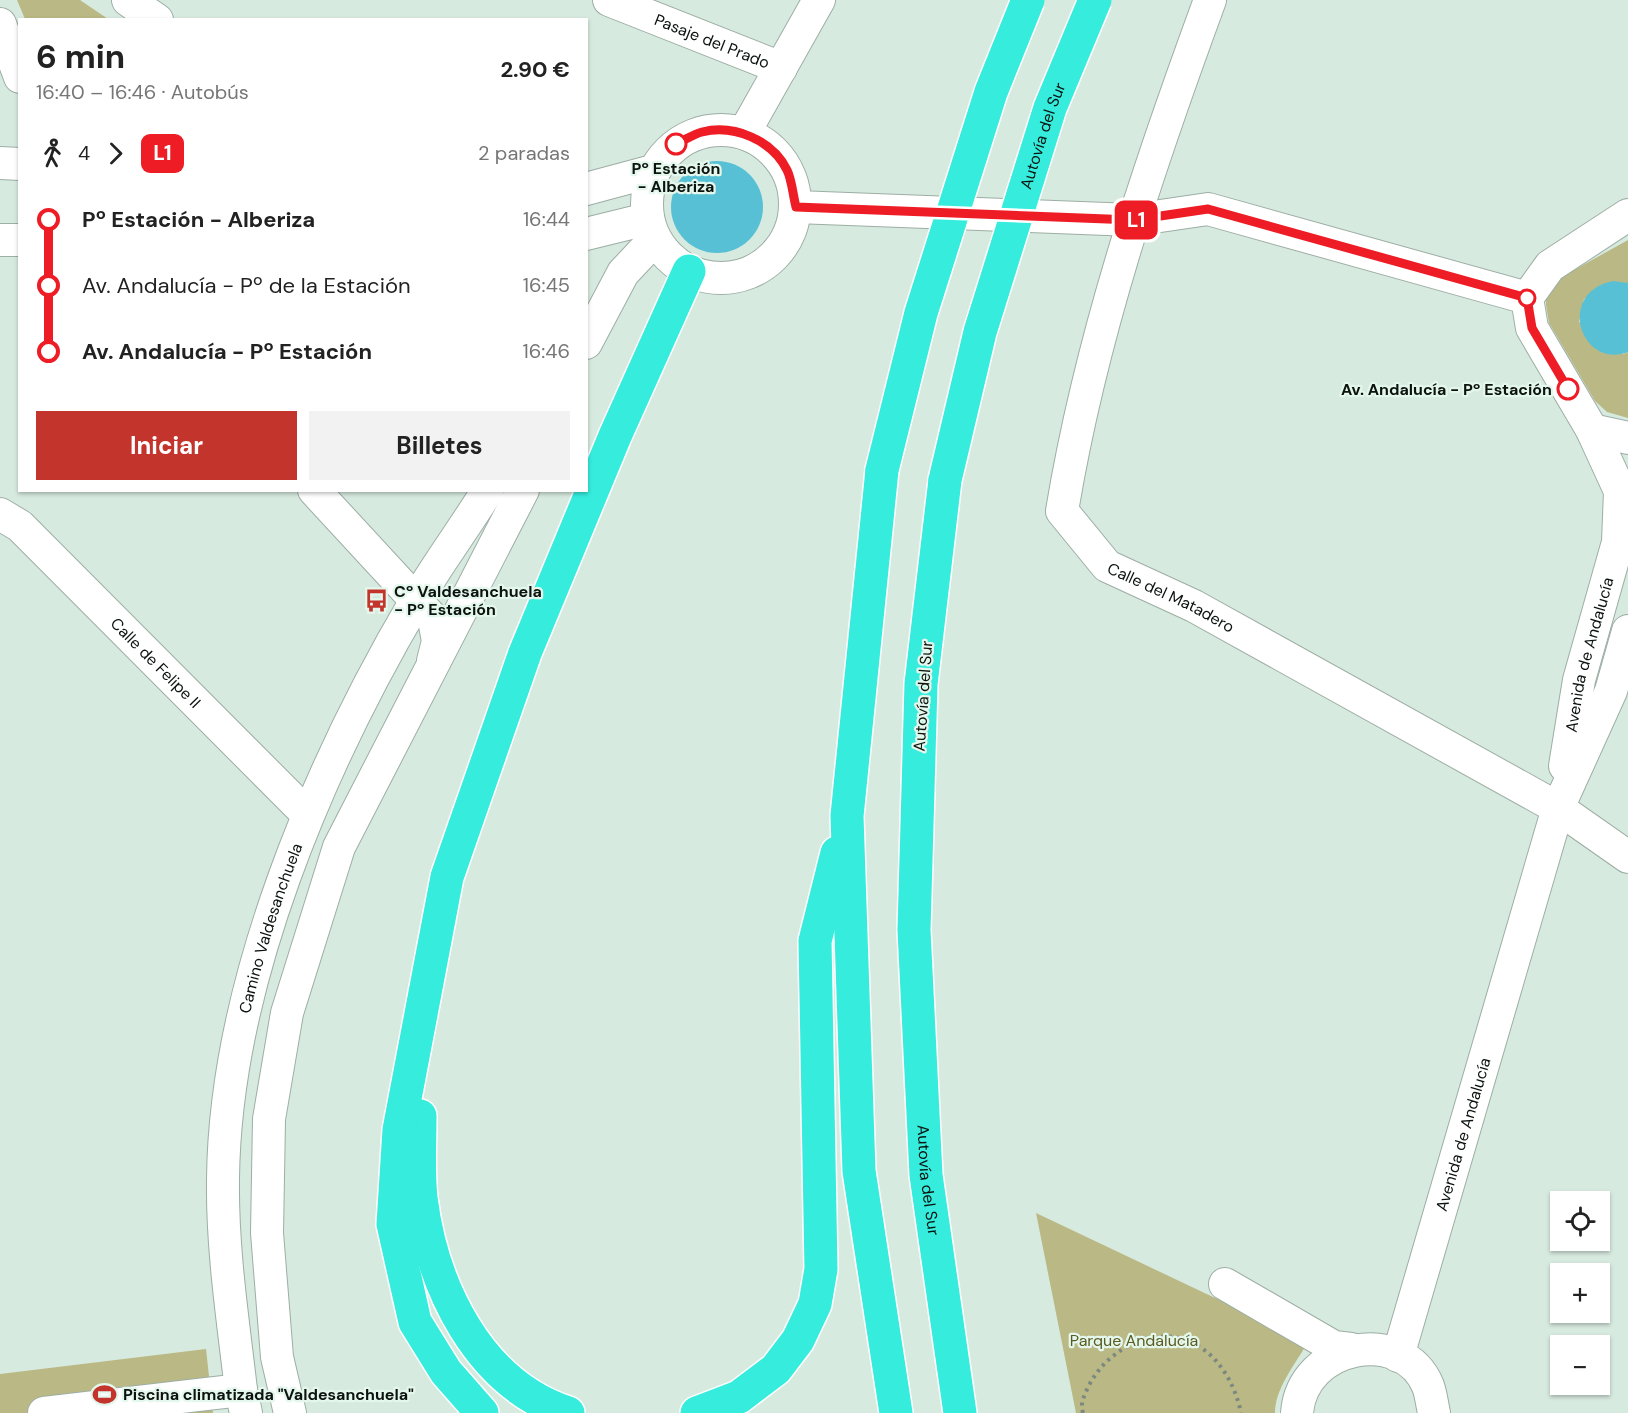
<!DOCTYPE html>
<html lang="es">
<head>
<meta charset="utf-8">
<style>
	body { margin:0; font-family:"DM Sans",sans-serif; background:#f2f2f2; color:#222; height:100vh; display:flex; flex-direction:column; font-size:22px; white-space:nowrap }
	* { box-sizing:border-box; margin:0 }
	p { font-size:20px; color:#767676 }
	.icon { flex:none; width:33px; height:33px; fill:none; stroke:currentColor; stroke-width:2; stroke-linecap:round; stroke-linejoin:round }
	.map { position:relative; flex:1; overflow:hidden }
	.sheet { position:absolute; left:18px; top:18px; width:570px; height:474px; display:flex; flex-direction:column; background:#fff; border-radius:0px; box-shadow:0 2px 4px #0004 }
	.sheet>* { flex:none }
	.badge { padding:0 12px; border-radius:9px; font-size:21px; line-height:39px }
	.tools { position:absolute; left:1550px; top:1191px; display:grid; gap:12px }
	.tools a { display:grid; place-items:center; width:60px; height:60px; border-radius:0px; background:#fff; box-shadow:0 2px 4px #0004; font-size:30px }
	.map>.badge { position:absolute; translate:-50% -50%; box-shadow:0 0 0 3px #fff }
	.legs { display:flex; align-items:center; gap:9px; height:66px; padding:0 18px; font-size:20px }
	.legs p { margin-inline-start:auto }
	.summary { display:flex; align-items:center; justify-content:space-between; height:102px; padding:0 18px }
	h1 { font-size:33px; font-weight:700; line-height:45px }
	.button { display:flex; gap:12px; margin-top:auto; padding:12px 18px }
	.button a { flex:1; height:69px; border-radius:0px; background:#c2342c; color:#fff; font-size:24px; font-weight:700; line-height:69px; text-align:center }
	.button a+a { background:#f2f2f2; color:#222 }
	ul { padding:0 18px; list-style:none }
	li { display:flex; align-items:center; gap:21px; height:66px; font-size:22px }
	li i { display:grid; place-items:center; width:9px; height:100%; margin:0 8px; background:currentColor }
	li i::after { content:''; width:15px; height:15px; margin:-8px; border:4px solid; border-radius:50%; background:#fff }
	li p { margin-inline-start:auto }
	li:first-child i { background:linear-gradient(#0000 50%,currentColor 0) }
	li:last-child i { background:linear-gradient(currentColor 50%,#0000 0) }
	.map>svg:first-child { display:block }
</style>
</head>
<body>
<div class="map">
<svg width="1628" height="1413" viewBox="0 0 1628 1413">
	<rect width="100%" height="100%" fill="#d7eadf"/>
	<!-- green -->
	<g fill="#bab985">
		<path d="M 17,0 L 80,0 L 108,19 L 25,19 Z"/>
		<path d="M 1628,240 L 1628,283 L 1584,299 L 1579,322 L 1623,354 L 1628,352 L 1628,418 L 1607,412 L 1595,401 L 1549,323 L 1546,305 L 1546,297 L 1556,280 Z"/>
		<path d="M 1036,1213 L 1253,1316 L 1305,1347 C 1293,1367 1275,1390 1275,1413 L 1076,1413 Z"/>
		<path d="M 206,1349 L 213,1413 L 0,1413 L 0,1374 Z"/>
	</g>
	<!-- water -->
	<g fill="#58c0d5">
		<circle cx="717" cy="207" r="46"/>
		<path d="M 1613,281 L 1628,283 L 1628,352 C 1581,370 1555,293 1613,281 Z"/>
	</g>
	<g fill="none" stroke-linecap="round" stroke-linejoin="round">
		<defs>
			<g id="minor">
				<path d="M 128,0 L 157,20"/>
				<path id="s1" d="M 609,0 L 781,68"/>
				<path id="s2" d="M 1210,0 C 1149,166 1091,336 1062,511 L 1107,566 L 1194,606 L 1558,808 L 1628,857"/>
				<path d="M 0,24 L 20,77"/>
				<circle cx="721" cy="204" r="74"/>
				<path d="M 744,133 L 819,0"/>
				<path d="M 0,163 L 20,164"/>
				<path d="M 586,189 L 653,171"/>
				<path d="M 796,207 L 1133,220 L 1208,209 L 1527,298"/>
				<path d="M 586,234 L 647,219"/>
				<path d="M 0,240 L 20,240"/>
				<path d="M 586,343 L 623,273 L 654,240"/>
				<path d="M 1592,430 L 1628,438"/>
				<path d="M 314,490 L 434,620 L 438,641 L 433,661"/>
				<path id="s3" d="M 0,514 L 20,526 L 308,815"/>
				<path id="s4" d="M 1565,766 L 1579,680 L 1618,542 L 1620,491 L 1592,430 L 1532,328 L 1527,298 L 1550,266 L 1628,215"/>
				<path d="M 1225,1284 L 1334,1347 L 1351,1349"/>
				<path id="s5" d="M 1398,1356 L 1558,808 L 1611,691 L 1628,631"/>
				<path d="M 44,1413 L 241,1390"/>
				<path id="s6" d="M 246,1413 L 241,1390 C 233,1320 222,1250 223,1179 C 225,984 319,765 417,599 C 439,562 465,527 488,490"/>
				<path d="M 290,1413 L 277,1357 L 267,1233 L 269,1119 L 287,1013 L 339,847 L 523,490"/>
				<path d="M 1297,1413 C 1302,1344 1403,1325 1428,1386 C 1431,1394 1432,1404 1434,1413"/>
			</g>
			<g id="highway">
				<path d="M 882,470 L 847,816 L 859,1171 L 896,1413"/>
				<path id="s7" d="M 945,480 L 921,684 L 914,930 L 926,1175 L 960,1413"/>
				<path d="M 420,1116 C 420,1143 418,1171 421,1198 C 432,1286 478,1384 568,1413"/>
				<path d="M 482,1413 L 446,1372 L 415,1322 L 393,1224 L 399,1130 L 447,877 L 525,653 L 615,436 L 689,271"/>
				<path d="M 697,1413 L 739,1397 L 776,1369 L 798,1340 L 815,1304 L 821,1269 L 815,941 L 837,853"/>
			</g>
		</defs>
		<!-- minor casing -->
		<use href="#minor" stroke="#9daea4" stroke-width="34"/>
		<!-- highway casing -->
		<use href="#highway" stroke="#fff" stroke-width="36"/>
		<!-- path -->
		<path stroke="#7b8981" stroke-width="4" stroke-dasharray="3 4.5" stroke-linecap="butt" d="M 1083,1413 C 1080,1402 1084,1397 1088,1387 C 1098,1368 1111,1355 1130,1345 C 1186,1318 1230,1359 1241,1413"/>
		<!-- minor -->
		<use href="#minor" stroke="#fff" stroke-width="32"/>
		<!-- highway -->
		<use href="#highway" stroke="#35ecdd" stroke-width="33"/>
		<defs>
			<g id="highway-bridge">
				<path d="M 882,470 L 921,313 L 991,92 L 1028,0"/>
				<path id="s8" d="M 945,480 L 980,332 L 1050,108 L 1095,0"/>
			</g>
		</defs>
		<!-- highway-bridge casing -->
		<use href="#highway-bridge" stroke="#fff" stroke-width="36" stroke-linecap="butt"/>
		<!-- highway-bridge -->
		<use href="#highway-bridge" stroke="#35ecdd" stroke-width="33"/>
	</g>
	<g fill="none" stroke-linecap="round" stroke-linejoin="round">
		<defs>
			<path id="line-1" d="M 676,144 C 685,140 694,134 702,132 C 734,124 772,140 787,170 C 792,180 793,196 796,207 L 1133,220 L 1208,209 L 1527,298 L 1532,328 L 1568,389"/>
		</defs>
		<!-- line-1 casing -->
		<use href="#line-1" stroke="#fff" stroke-width="14"/>
		<!-- line-1 -->
		<use href="#line-1" stroke="#ee1c25" stroke-width="9"/>
	</g>
	<!-- icons -->
	<defs>
		<symbol id="bus-bare" viewBox="-9 -9 18 18"><path d="M-5-6H5V4H4V6H2V4H-2V6H-4V4H-5ZM-3.5-4V0h7V-4ZM-3.5 1.2v1.5H-2V1.2ZM2 1.2v1.5H3.5V1.2Z" fill="#c2342c" stroke="#e4f7ec" stroke-width="2.5" paint-order="stroke"/></symbol>
		<symbol id="stadium-bare" viewBox="-9 -9 18 18"><path d="M0-5a6.5 5 0 1 0 0 10a6.5 5 0 1 0 0-10ZM-3.5-1.8h7v3.6h-7Z" fill="#c2342c" stroke="#e4f7ec" stroke-width="2.5" paint-order="stroke"/></symbol>
	</defs>
	<g fill-rule="evenodd">
		<use href="#bus-bare" x="360" y="584" width="33" height="33"/>
		<use href="#stadium-bare" x="88" y="1378" width="33" height="33"/>
	</g>
	<!-- markers -->
	<g fill="#fff" stroke="#ee1c25" stroke-width="3">
		<circle cx="676" cy="144" r="10"/>
		<circle cx="1527" cy="298" r="8"/>
		<circle cx="1568" cy="389" r="10"/>
	</g>
	<g text-anchor="middle" dominant-baseline="central" stroke-width="4.5" stroke-linejoin="round" paint-order="stroke">
		<!-- street labels -->
		<g font-size="16" fill="#0c130f" stroke="#e4f7ec">
			<text stroke="none"><textPath href="#s1" startOffset="111">Pasaje del Prado</textPath></text>
			<text stroke="none"><textPath href="#s8" startOffset="358">Autovía del Sur</textPath></text>
			<text stroke="none"><textPath href="#s2" startOffset="675">Calle del Matadero</textPath></text>
			<text stroke="none"><textPath href="#s4" startOffset="114">Avenida de Andalucía</textPath></text>
			<text stroke="none"><textPath href="#s3" startOffset="216">Calle de Felipe II</textPath></text>
			<text transform="translate(923 696) rotate(-86)">Autovía del Sur</text>
			<text stroke="none"><textPath href="#s6" startOffset="492">Camino Valdesanchuela</textPath></text>
			<text stroke="none"><textPath href="#s5" startOffset="231">Avenida de Andalucía</textPath></text>
			<text stroke="none"><textPath href="#s7" startOffset="702">Autovía del Sur</textPath></text>
		</g>
		<!-- stop labels -->
		<g font-size="16" font-weight="bold" fill="#0c130f" stroke="#e4f7ec">
			<text x="676" y="168">Pº Estación<tspan x="676" dy="18">- Alberiza</tspan></text>
			<text x="1552" y="389" text-anchor="end">Av. Andalucía - Pº Estación</text>
		</g>
		<!-- poi labels -->
		<g font-size="16" font-weight="bold" fill="#0c130f" stroke="#e4f7ec" text-anchor="start">
			<text x="394" y="591">Cº Valdesanchuela<tspan x="394" dy="18">- Pº Estación</tspan></text>
			<text x="123" y="1394">Piscina climatizada "Valdesanchuela"</text>
		</g>
		<!-- park labels -->
		<g font-size="16" fill="#5c5a21" stroke="#e4f7ec">
			<text x="1134" y="1340">Parque Andalucía</text>
		</g>
	</g>
</svg>
<div class="tools">
<a><svg class="icon" aria-label="locate" viewBox="0 0 24 24"><circle cx="12" cy="12" r="6"/><path d="M12 2v4M12 18v4M2 12h4M18 12h4"/></svg></a>
<a>+</a>
<a>−</a>
</div>
<b class="badge" style="left:1136px;top:220px;background:#ee1c25;color:#fff">L1</b>
<section class="sheet">
<div class="summary"><div><h1>6 min</h1><p>16:40 – 16:46 · Autobús</p></div><b>2.90 €</b></div>
<div class="legs"><svg class="icon" aria-label="walk" viewBox="0 0 24 24"><circle cx="13" cy="4" r="2"/><path d="M13 8l-2 6 4 7M11 14l-3 7M7 12l3-4h3l4 4"/></svg>4<svg class="icon" aria-label="forward" viewBox="0 0 24 24"><path d="M9 5l7 7-7 7"/></svg><b class="badge" style="background:#ee1c25;color:#fff">L1</b><p>2 paradas</p></div>
<ul>
<li><i style="color:#ee1c25"></i><b>Pº Estación - Alberiza</b><p>16:44</p></li>
<li><i style="color:#ee1c25"></i><span>Av. Andalucía - Pº de la Estación</span><p>16:45</p></li>
<li><i style="color:#ee1c25"></i><b>Av. Andalucía - Pº Estación</b><p>16:46</p></li>
</ul>
<div class="button"><a>Iniciar</a><a>Billetes</a></div>
</section>
</div>
</body>
</html>
